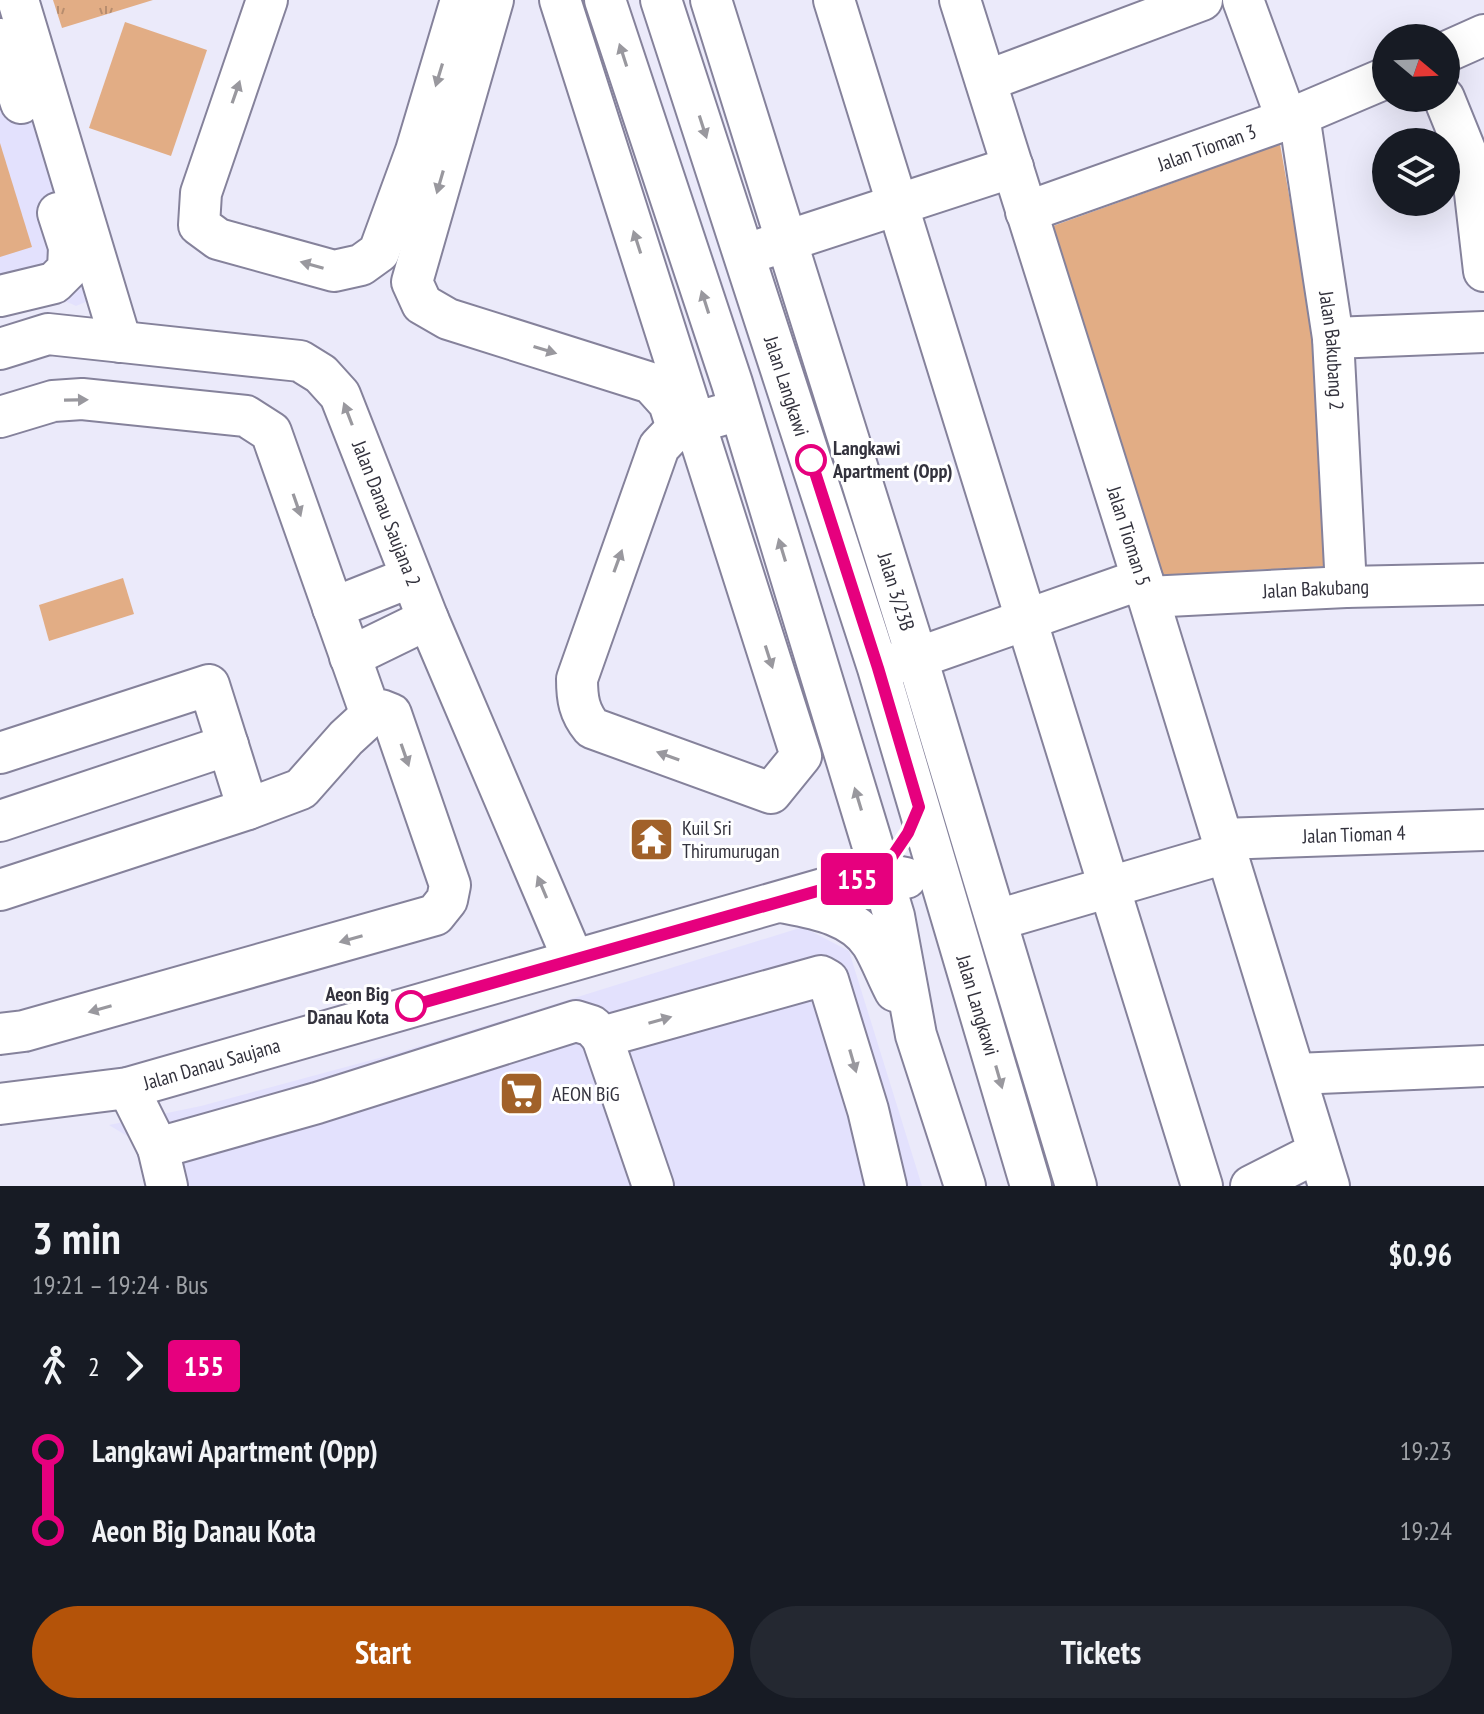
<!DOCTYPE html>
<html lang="en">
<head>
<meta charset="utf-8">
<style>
	body { margin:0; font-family:"PT Sans Narrow",sans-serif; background:#242831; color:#f1f3f6; height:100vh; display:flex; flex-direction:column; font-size:30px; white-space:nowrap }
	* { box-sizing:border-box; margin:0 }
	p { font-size:26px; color:#9ea1a6 }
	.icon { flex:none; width:44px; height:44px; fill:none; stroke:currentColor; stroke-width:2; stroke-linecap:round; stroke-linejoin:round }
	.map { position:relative; height:1186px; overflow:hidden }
	.sheet { display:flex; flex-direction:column; background:#171b24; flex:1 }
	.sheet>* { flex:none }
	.badge { padding:0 16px; border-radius:6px; font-size:28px; line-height:52px }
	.needle { width:52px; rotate:109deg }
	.controls { position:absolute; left:1372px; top:24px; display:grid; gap:16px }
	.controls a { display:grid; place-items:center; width:88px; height:88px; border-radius:50%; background:#171b24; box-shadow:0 8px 32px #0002; font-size:40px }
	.map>.badge { position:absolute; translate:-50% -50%; box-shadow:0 0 0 4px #fff }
	.legs { display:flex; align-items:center; gap:12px; height:88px; padding:0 32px; font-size:26px }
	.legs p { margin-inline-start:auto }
	.overview { display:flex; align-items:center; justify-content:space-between; height:136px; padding:0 32px }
	h1 { font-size:44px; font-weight:600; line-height:60px }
	.action { display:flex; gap:16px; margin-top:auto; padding:16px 32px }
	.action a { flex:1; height:92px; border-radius:48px; background:#b45309; color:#fff; font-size:32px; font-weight:600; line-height:92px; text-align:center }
	.action a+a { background:#242831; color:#f1f3f6 }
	ul { padding:0 32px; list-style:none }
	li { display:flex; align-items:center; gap:28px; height:80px; font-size:30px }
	li i { display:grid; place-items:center; width:12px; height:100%; margin:0 10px; background:currentColor }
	li i::after { content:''; width:20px; height:20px; margin:-10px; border:6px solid; border-radius:50%; background:#171b24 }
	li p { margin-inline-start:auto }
	li:first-child i { background:linear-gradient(#0000 50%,currentColor 0) }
	li:last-child i { background:linear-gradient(currentColor 50%,#0000 0) }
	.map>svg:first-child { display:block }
</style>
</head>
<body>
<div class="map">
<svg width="1484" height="1186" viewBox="0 0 1484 1186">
	<defs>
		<pattern id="grass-tufts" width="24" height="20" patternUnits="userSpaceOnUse" patternTransform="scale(2)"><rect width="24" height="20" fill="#e2ad85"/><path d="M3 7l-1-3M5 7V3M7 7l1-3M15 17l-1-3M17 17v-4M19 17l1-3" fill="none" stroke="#b88d6e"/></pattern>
	</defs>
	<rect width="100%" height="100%" fill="#ebeafa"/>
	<!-- built -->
	<g fill="#e3e1fd">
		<path d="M 0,0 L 95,298 L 76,306 L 48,293 L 0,306 Z"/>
		<path d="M 803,927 L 849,951 L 922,1186 L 146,1186 L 132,1139 L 109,1125 L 201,1106 L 394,1054 Z"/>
	</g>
	<!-- grass -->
	<path fill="url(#grass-tufts)" d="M 53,0 L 153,0 L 62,28 Z"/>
	<!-- park -->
	<g fill="#e2ad85">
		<path d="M 125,22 L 207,50 L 171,156 L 89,128 Z"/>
		<path d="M 0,143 L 32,247 L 0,257 Z"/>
		<path d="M 1280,144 L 1314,337 L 1331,566 L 1160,575 L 1053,226 Z"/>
		<path d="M 123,578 L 134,614 L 49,641 L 39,605 Z"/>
	</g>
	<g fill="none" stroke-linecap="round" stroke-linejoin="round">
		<defs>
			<g id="minor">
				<path d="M 18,0 L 121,342"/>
				<path d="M 267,0 L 201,193 L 199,225 L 218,239 L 334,271 L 361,265 L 379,252 L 416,151 L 461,0"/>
				<path d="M 493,0 L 412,282 L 422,304 L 448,319 L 651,383 L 669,403 L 677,428"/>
				<path d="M 560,0 L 801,756 L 771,793 L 592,728 C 579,712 577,699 577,679 L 659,447 L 677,428 L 739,410"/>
				<path d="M 605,0 L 732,383 L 881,873 L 894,916 L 916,1035 L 965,1186"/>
				<path id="s1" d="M 661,0 L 878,668 L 1031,1186"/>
				<path id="s2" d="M 711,0 L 917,658 L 1076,1186"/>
				<path d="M 834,0 L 1202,1186"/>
				<path id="s3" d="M 960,0 L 1148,597 L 1329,1186"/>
				<path d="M 1243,0 L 1287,120"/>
				<path d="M 0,39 L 21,103"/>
				<path d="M 1446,52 L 1484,35"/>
				<path d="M 986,81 L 1202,0"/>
				<path d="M 1444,98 L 1472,167 L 1484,271"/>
				<path id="s4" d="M 1299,115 L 1333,338 L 1346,587"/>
				<path id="s5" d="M 1026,212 L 1299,115 L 1386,78"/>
				<path d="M 762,249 L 1013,167"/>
				<path d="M 0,296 L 54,283 L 68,269 L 69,247 L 58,213"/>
				<path d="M 1333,338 L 1484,332"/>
				<path id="s6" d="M 0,349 L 48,334 L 300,361 L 321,374 L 340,395 L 428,619 L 573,959"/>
				<path d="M 0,417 L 53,401 L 82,399 L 246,416 L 271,432 L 371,715 L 381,710 L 391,714 L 450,885 L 447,900 L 435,915 L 24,1031 L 0,1034"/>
				<path id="s7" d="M 1148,597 L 1346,587 L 1484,584"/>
				<path d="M 333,608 L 411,577"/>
				<path d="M 350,657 L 428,619"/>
				<path d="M 892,664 L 917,658 L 1142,579"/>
				<path d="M 0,753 L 209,685 L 248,809"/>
				<path d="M 0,821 L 228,745"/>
				<path id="s8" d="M 1222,839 L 1484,830"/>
				<path d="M 0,890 L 248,809 L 301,789 L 346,738 L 371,715"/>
				<path d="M 781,902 C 812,908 853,914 872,944 C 881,959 887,976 895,991"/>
				<path d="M 997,920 L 1226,853"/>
				<path d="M 1296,1074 L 1484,1066"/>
				<path d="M 128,1088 L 158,1148 L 317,1103 L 576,1021 L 592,1026 L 602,1037"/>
				<path id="s9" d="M 0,1104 L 128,1088 L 851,881 L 881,873 L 906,878"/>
				<path d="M 158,1148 L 167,1186"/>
				<path d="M 653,1186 L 602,1037 L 821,976 L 828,980 L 868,1110 L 886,1186"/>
				<path d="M 1251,1186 L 1318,1152"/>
			</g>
		</defs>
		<!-- minor casing -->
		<use href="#minor" stroke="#85829b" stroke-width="44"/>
		<!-- minor -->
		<use href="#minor" stroke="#fff" stroke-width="40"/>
	</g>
	<!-- one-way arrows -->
	<defs><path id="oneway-solid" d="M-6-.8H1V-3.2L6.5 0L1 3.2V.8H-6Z" transform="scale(2)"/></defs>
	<g fill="#99989e">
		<use href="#oneway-solid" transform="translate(623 55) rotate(-108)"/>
		<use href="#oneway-solid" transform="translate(439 75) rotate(107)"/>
		<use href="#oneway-solid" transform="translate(236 92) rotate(-71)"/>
		<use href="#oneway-solid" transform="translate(703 127) rotate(72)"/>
		<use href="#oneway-solid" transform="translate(440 182) rotate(106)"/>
		<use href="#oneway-solid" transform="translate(637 242) rotate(-108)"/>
		<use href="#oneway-solid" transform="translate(312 265) rotate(-164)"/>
		<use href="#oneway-solid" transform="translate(705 302) rotate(-108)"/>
		<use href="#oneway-solid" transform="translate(545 350) rotate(17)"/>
		<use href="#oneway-solid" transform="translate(76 400) rotate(-1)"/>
		<use href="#oneway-solid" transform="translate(348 414) rotate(-111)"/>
		<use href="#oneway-solid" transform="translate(297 505) rotate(71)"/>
		<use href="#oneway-solid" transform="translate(782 550) rotate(-107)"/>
		<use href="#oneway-solid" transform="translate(618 561) rotate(-70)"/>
		<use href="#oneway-solid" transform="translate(769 657) rotate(72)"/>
		<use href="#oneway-solid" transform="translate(405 755) rotate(71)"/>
		<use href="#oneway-solid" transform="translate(668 756) rotate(-160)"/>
		<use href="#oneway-solid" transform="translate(858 799) rotate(-107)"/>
		<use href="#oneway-solid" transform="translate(542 887) rotate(-113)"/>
		<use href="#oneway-solid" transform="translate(351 939) rotate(164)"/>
		<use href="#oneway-solid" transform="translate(100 1009) rotate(164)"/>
		<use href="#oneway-solid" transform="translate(660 1020) rotate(-16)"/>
		<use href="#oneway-solid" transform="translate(853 1061) rotate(74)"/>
		<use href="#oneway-solid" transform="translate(999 1077) rotate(74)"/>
	</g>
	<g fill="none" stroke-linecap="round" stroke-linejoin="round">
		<defs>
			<path id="line-1" d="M 411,1006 L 881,873 L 908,833 L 919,807 L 878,668 L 811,460"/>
		</defs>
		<!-- line-1 casing -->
		<use href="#line-1" stroke="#fff" stroke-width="18"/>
		<!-- line-1 -->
		<use href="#line-1" stroke="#e6007e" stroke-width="12"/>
	</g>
	<!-- icons -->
	<defs>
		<symbol id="temple-square" viewBox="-11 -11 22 22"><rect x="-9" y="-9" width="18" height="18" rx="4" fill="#a16129" stroke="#fff"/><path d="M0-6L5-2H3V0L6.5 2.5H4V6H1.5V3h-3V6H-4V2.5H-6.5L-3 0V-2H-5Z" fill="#fff"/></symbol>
		<symbol id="supermarket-square" viewBox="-11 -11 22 22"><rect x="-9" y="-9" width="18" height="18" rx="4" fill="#a16129" stroke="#fff"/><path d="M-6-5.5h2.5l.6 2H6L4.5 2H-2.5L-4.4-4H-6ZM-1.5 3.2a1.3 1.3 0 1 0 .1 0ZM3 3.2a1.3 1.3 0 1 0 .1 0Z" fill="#fff"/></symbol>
	</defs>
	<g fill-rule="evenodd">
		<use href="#temple-square" x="626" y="814" width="51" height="51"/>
		<use href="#supermarket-square" x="496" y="1068" width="51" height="51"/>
	</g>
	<!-- markers -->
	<g fill="#fff" stroke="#e6007e" stroke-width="4">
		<circle cx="811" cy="460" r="14"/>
		<circle cx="411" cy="1006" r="14"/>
	</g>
	<g text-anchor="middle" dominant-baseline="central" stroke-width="6" stroke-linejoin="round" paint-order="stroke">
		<!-- street labels -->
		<g font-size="20" fill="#33323d" stroke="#fff">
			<text stroke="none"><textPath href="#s5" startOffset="192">Jalan Tioman 3</textPath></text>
			<text stroke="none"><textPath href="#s4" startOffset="238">Jalan Bakubang 2</textPath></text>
			<text stroke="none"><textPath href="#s1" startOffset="406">Jalan Langkawi</textPath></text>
			<text stroke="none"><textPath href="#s6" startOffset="484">Jalan Danau Saujana 2</textPath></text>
			<text stroke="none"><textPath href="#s3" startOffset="562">Jalan Tioman 5</textPath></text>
			<text stroke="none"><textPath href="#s7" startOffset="168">Jalan Bakubang</textPath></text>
			<text stroke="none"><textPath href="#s2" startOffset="620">Jalan 3/23B</textPath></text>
			<text stroke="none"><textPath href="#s8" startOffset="132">Jalan Tioman 4</textPath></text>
			<text stroke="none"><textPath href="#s1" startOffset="1054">Jalan Langkawi</textPath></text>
			<text stroke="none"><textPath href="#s9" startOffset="216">Jalan Danau Saujana</textPath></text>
		</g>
		<!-- stop labels -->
		<g font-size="20" font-weight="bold" fill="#33323d" stroke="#fff" text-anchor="start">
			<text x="833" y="448">Langkawi<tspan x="833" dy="23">Apartment (Opp)</tspan></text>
			<text x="389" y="994" text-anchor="end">Aeon Big<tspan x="389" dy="23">Danau Kota</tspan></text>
		</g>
		<!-- poi labels -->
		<g font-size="20" fill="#33323d" stroke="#fff" text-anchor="start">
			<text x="682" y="828">Kuil Sri<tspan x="682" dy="23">Thirumurugan</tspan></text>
			<text x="552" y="1094">AEON BiG</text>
		</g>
	</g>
</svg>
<div class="controls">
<a><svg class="needle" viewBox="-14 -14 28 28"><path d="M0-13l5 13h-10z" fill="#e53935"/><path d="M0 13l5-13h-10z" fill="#9ea1a6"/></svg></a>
<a><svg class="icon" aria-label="layers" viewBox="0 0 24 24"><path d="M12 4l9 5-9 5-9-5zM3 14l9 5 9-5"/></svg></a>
</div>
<b class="badge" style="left:857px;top:879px;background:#e6007e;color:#fff">155</b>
</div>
<section class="sheet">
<div class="overview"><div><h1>3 min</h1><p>19:21 – 19:24 · Bus</p></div><b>$0.96</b></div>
<div class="legs"><svg class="icon" aria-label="walk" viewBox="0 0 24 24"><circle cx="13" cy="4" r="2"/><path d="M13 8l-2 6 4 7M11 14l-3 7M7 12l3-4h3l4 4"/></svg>2<svg class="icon" aria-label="forward" viewBox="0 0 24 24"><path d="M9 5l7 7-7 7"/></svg><b class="badge" style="background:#e6007e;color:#fff">155</b></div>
<ul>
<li><i style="color:#e6007e"></i><b>Langkawi Apartment (Opp)</b><p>19:23</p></li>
<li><i style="color:#e6007e"></i><b>Aeon Big Danau Kota</b><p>19:24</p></li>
</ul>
<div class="action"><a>Start</a><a>Tickets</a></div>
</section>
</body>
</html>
